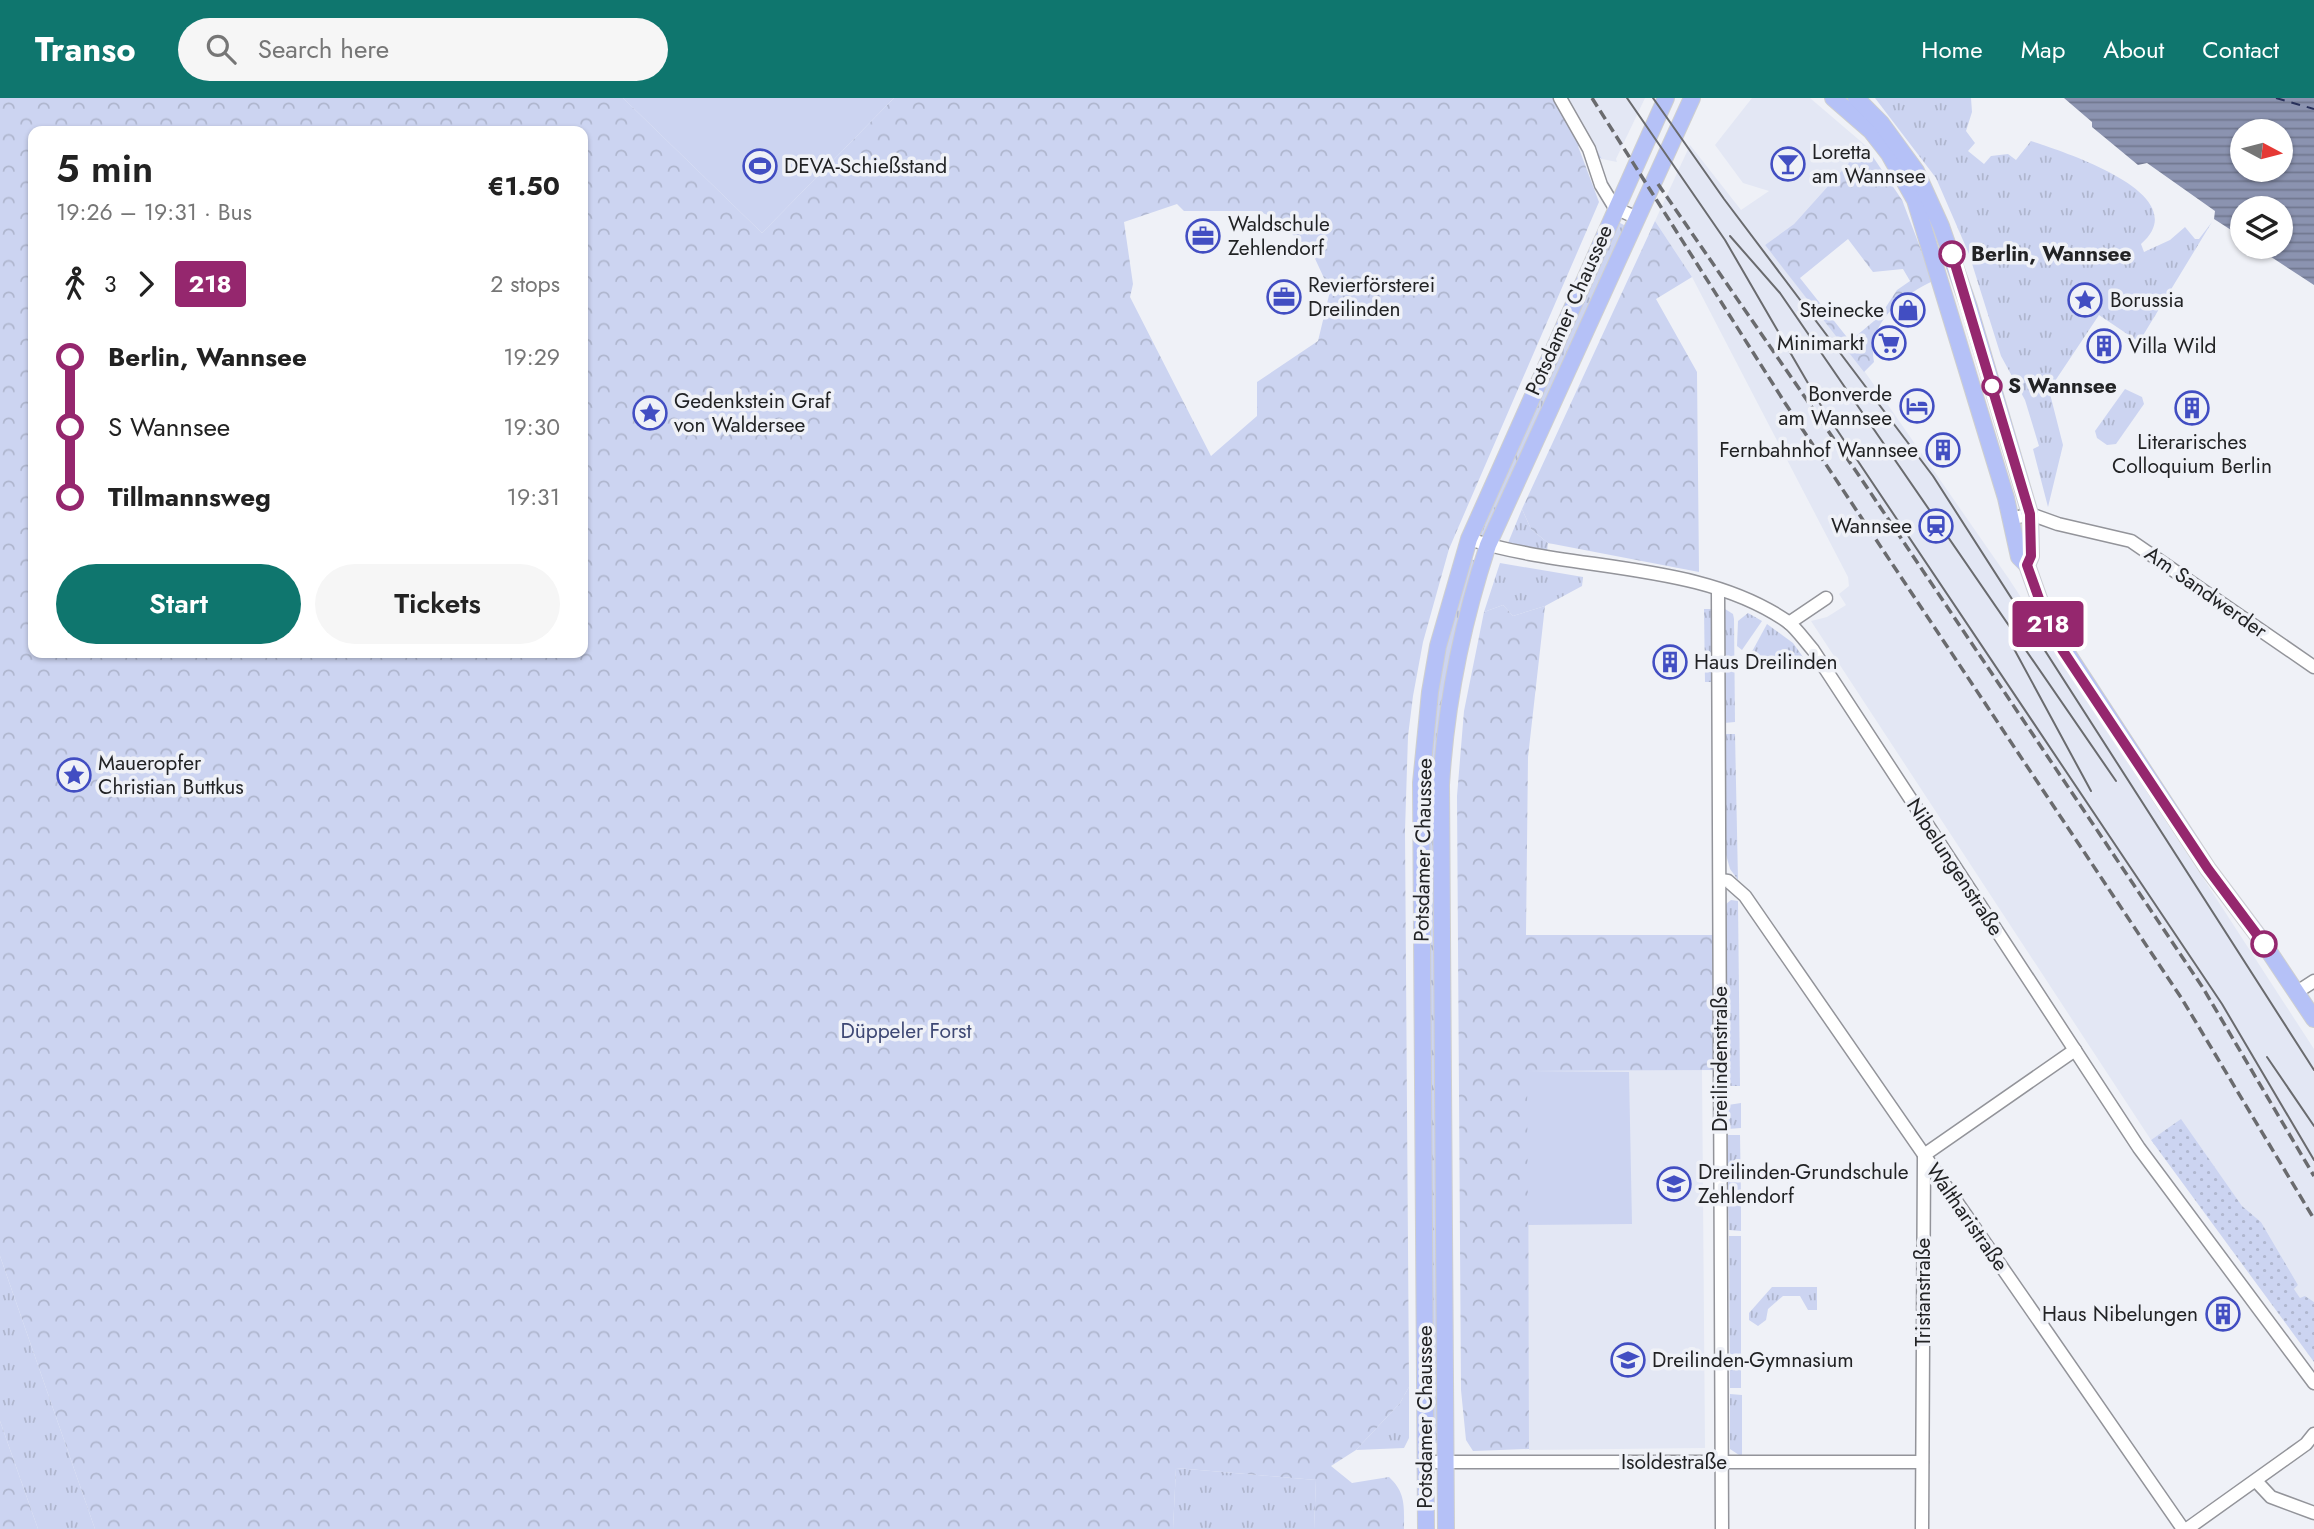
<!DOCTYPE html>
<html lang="en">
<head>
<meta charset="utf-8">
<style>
	body { margin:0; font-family:Jost,sans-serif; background:#f6f6f6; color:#222; height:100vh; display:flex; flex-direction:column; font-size:26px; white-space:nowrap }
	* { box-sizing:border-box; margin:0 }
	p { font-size:23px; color:#767676 }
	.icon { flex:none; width:38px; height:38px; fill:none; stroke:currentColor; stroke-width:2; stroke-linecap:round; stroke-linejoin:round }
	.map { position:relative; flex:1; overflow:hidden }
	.side { position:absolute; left:28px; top:28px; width:560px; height:532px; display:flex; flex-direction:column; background:#fff; border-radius:14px; box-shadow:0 2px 5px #0004 }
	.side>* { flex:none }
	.badge { padding:0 14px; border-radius:5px; font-size:24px; line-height:46px }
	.needle { width:46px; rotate:97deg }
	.controls { position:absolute; left:2230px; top:21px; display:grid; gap:14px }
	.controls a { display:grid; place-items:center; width:63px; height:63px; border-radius:50%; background:#fff; box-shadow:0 2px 5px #0004; font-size:35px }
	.map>.badge { position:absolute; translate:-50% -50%; box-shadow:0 0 0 4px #fff }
	.legs { display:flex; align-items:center; gap:10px; height:77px; padding:0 28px; font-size:23px }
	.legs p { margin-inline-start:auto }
	.summary { display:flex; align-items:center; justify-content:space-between; height:119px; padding:0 28px }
	h1 { font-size:38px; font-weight:600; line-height:52px }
	.button { display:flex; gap:14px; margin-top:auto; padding:14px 28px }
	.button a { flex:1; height:80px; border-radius:42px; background:#0f766e; color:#fff; font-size:28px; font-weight:600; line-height:80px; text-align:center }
	.button a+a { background:#f6f6f6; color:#222 }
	ul { padding:0 28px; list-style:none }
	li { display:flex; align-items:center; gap:24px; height:70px; font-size:26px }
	li i { display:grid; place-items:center; width:10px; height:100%; margin:0 9px; background:currentColor }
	li i::after { content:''; width:18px; height:18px; margin:-9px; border:5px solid; border-radius:50%; background:#fff }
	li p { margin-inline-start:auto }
	li:first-child i { background:linear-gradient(#0000 50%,currentColor 0) }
	li:last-child i { background:linear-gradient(currentColor 50%,#0000 0) }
	header { display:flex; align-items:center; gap:42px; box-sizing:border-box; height:98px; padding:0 35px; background:#0f766e; color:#fff }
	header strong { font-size:33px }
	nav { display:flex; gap:38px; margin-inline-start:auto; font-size:24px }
	.search { width:490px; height:63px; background:#f6f6f6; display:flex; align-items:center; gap:18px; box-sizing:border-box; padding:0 24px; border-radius:38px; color:#767676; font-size:26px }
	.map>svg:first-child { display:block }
</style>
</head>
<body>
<header>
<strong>Transo</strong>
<div class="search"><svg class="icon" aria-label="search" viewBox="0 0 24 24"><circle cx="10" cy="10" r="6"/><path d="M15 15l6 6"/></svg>Search here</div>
<nav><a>Home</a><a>Map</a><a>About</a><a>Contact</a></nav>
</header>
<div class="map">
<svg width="2314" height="1431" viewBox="0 0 2314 1431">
	<defs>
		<pattern id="grass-tufts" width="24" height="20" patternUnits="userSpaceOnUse" patternTransform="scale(1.75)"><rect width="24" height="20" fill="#ccd4f1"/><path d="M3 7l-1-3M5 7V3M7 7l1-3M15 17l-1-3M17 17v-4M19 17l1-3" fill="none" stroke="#afb6ce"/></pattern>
		<pattern id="forest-crowns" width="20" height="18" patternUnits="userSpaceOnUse" patternTransform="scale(1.75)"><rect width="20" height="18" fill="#ccd4f1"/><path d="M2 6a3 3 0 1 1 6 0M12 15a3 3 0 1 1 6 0" fill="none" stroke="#afb6ce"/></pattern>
		<pattern id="garden-dots" width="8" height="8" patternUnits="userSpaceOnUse" patternTransform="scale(1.75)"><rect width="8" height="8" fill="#ccd4f1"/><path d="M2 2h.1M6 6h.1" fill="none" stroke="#afb6ce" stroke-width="1.8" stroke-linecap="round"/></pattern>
		<pattern id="water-rules" width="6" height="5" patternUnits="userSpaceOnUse" patternTransform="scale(1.75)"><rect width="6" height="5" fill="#8b93b0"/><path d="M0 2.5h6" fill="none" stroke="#71788f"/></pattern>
	</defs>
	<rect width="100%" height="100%" fill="#eff1f7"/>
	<!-- built -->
	<g fill="#e3e7f4">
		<path d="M 1566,0 L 1645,0 L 1616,61 L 1617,64 L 1602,61 Z"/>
		<path d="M 1752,0 L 1810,0 L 1865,47 L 1794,126 L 1765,147 L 1865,274 L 2009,481 L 2314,951 L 2314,1204 L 2300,1201 L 2294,1191 L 2298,1187 L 2261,1124 L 2242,1108 L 2181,1022 L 2151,1042 L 1811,523 L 1827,519 L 1846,507 L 1839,496 L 1849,488 L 1848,479 L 1692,179 L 1655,123 L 1690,47 L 1741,112 L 1769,93 L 1743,85 L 1715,47 Z"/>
		<path d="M 1702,972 L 1705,1350 L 1529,1352 L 1527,973 Z"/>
	</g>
	<!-- grass -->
	<g fill="url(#grass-tufts)">
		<path d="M 1875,0 L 1971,0 L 1972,14 L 1966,33 L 1975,45 L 1968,53 L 1984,66 L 1991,58 L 2008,56 L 2016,62 L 2031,43 C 2063,54 2198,96 2141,146 L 2144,154 L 2170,142 L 2185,129 L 2195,141 L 2199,141 L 2212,124 L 2139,244 L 2099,217 L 2049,292 L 2063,347 L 2048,409 L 2033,351 L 2039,348 L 2025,302 L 2001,258 L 1969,156 L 1936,80 Z"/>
		<path d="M 1614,122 L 1626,128 L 1486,439 L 1477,436 Z"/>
		<path d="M 2125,291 L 2142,299 L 2144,306 L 2116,346 L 2107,347 L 2097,340 L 2095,333 Z"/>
		<path d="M 1522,411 L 1531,431 L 1548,445 L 1547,453 L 1508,445 Z"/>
		<path d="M 1468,460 L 1477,463 L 1448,575 L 1440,1345 L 1430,1345 L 1425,729 L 1437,582 Z"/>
		<path d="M 1500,465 L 1583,479 L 1582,488 L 1545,508 L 1513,518 L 1503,507 L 1484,514 Z"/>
		<path d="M 1704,511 L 1711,511 L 1711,584 L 1705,584 Z"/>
		<path d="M 1725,511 L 1733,516 L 1734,521 L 1735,624 L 1724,625 Z"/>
		<path d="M 1748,515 L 1762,523 L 1742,552 L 1737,548 L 1738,523 Z"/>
		<path d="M 1767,526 L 1793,545 L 1803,559 L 1801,563 L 1748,561 Z"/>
		<path d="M 1724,636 L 1735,636 L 1738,782 L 1730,771 L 1725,753 Z"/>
		<path d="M 1731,802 L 1738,803 L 1740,988 L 1728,988 L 1726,806 Z"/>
		<path d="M 1741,1005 L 1741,1030 L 1728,1031 L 1728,1007 Z"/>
		<path d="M 1728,1037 L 1740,1037 L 1741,1100 L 1728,1096 Z"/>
		<path d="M 1728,1103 L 1741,1105 L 1741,1133 L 1729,1132 Z"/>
		<path d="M 1729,1138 L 1741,1138 L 1741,1290 L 1730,1290 Z"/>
		<path d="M 0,1158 L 95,1431 L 38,1431 L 0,1323 Z"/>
		<path d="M 1772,1189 L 1817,1189 L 1817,1212 L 1808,1212 L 1800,1198 L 1783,1198 L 1768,1211 L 1766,1222 L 1758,1228 L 1749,1222 L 1749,1215 Z"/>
		<path d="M 1409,1289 L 1409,1340 L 1404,1350 L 1356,1352 L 1400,1305 Z"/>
		<path d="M 1730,1296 L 1742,1297 L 1742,1359 L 1730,1351 Z"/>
		<path d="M 1176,1370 L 1316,1382 L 1314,1431 L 1173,1431 Z"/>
	</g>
	<!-- forest -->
	<g fill="url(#forest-crowns)" fill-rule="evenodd">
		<path d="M 0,0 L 623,0 L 762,135 L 894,0 L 1566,0 L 1602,61 L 1578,48 L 1599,104 L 1449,451 L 1423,544 L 1413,598 L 1408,638 L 1405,733 L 1409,1289 L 1400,1305 L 1356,1352 L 1331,1368 L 1352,1385 L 1389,1379 C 1406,1395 1404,1408 1404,1431 L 1314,1431 L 1316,1382 L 1176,1370 L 1173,1431 L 95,1431 L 0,1158 ZM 33,33 L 583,33 L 583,555 L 33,555 ZM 1177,106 L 1184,113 L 1258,113 L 1272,119 L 1311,152 L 1330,193 L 1318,243 L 1257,284 L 1257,318 L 1211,358 L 1130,199 L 1133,186 L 1124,124 Z"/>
		<path d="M 1865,47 L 1902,102 L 1933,183 C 1903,197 1866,225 1874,264 L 1864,274 L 1765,147 L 1794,126 ZM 1848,141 L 1873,174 L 1903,171 L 1910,183 L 1897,192 L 1880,218 L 1850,243 L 1800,180 Z"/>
		<path d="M 1655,123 L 1692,179 L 1656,201 L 1697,274 L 1699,474 L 1548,445 L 1531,431 L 1522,411 Z"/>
		<path d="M 1503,507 L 1513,518 L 1545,508 L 1528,659 L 1526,837 L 1714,837 L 1715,972 L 1528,973 L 1529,1351 L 1473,1353 L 1466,1342 L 1461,1292 L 1457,698 L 1464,613 L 1484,514 Z"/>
		<path d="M 0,1323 L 38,1431 L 0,1431 Z"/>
	</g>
	<!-- garden -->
	<path fill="url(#garden-dots)" d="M 2181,1021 L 2242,1108 L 2261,1124 L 2298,1187 L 2294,1191 L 2300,1200 L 2305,1198 L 2314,1204 L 2314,1264 L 2151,1042 Z"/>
	<!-- pitch -->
	<g fill="#ccd4f1">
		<path d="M 623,0 L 894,0 L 762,135 Z"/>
		<path d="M 1527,973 L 1629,974 L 1632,1126 L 1528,1127 Z"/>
	</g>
	<!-- water -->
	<path fill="url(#water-rules)" fill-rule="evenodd" d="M 2056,0 L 2314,0 L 2314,187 L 2256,149 L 2280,149 L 2280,110 L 2242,110 L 2242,139 L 2214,121 L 2215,113 L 2147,65 L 2138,67 L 2092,29 L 2092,24 L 2064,0 ZM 2242,33 L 2280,33 L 2280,72 L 2242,72 Z"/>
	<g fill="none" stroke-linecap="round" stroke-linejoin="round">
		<!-- ferry -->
		<path stroke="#28305a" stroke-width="2" stroke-dasharray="9 7" stroke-linecap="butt" d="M 2276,0 L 2314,11"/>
		<defs>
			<g id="minor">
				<path d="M 1560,0 L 1589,51 L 1601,87 L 1615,110 L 1635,119"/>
				<path d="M 2011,421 L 2030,416 L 2058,426 L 2131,443 L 2314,569"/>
				<path d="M 1469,441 C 1569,474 1700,462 1788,524 C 1797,531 1805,543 1813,552 L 2139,1050 L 2314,1285"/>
				<path d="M 1718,492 L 1722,1431"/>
				<path d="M 1789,525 L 1826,500"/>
				<path d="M 1720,782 L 1728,783 L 1745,798 L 2183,1431"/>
				<path d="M 2297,894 L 2314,883"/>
				<path d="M 1425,1364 L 1922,1364"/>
				<path d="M 2256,1383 L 2271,1399 L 2314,1415"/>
				<path d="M 1922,1431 L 1924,1057 L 2075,952"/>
				<path d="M 2187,1431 L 2306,1346 L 2314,1336"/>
			</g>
			<g id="major">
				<path d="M 1833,0 L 1871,33 L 1889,56 L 1915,102 L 2006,400 L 2019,459 L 2027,467 L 2048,526 L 2208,771 L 2262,843 L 2314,921"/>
				<path d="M 1856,0 L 1881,25 L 1916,73 L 1941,128 L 1969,209 L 2030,416 L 2031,458 L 2027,467"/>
				<path d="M 1426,1431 L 1421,685 L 1430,594 L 1438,548 L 1469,441 L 1666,0"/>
				<path d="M 1446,1431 L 1441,687 C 1446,604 1462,526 1488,447 L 1692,0"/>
			</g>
		</defs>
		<!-- minor casing -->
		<use href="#minor" stroke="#93949a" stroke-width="15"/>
		<!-- major casing -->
		<use href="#major" stroke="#cecfcf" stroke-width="18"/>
		<!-- minor -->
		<use href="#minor" stroke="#fff" stroke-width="12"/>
		<!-- major -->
		<use href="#major" stroke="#b5c1f7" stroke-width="16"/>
		<!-- tram -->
		<g stroke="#6a6b6e" stroke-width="2">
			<path d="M 1627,0 L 1725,142 L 1823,311 L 2222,906 L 2314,1062"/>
			<path d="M 1653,0 L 1724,101 L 1933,378 L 2314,972"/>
			<path d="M 1730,138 L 1780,195 L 2116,683"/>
			<path d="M 2013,549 L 2091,693"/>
			<path d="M 2267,959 L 2314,1028"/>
		</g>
		<!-- rail -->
		<g stroke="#6a6b6e" stroke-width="3.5" stroke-dasharray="10 5" stroke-linecap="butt">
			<path d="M 1592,0 L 1785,305 L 2182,901 L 2314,1121"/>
			<path d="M 1658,86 L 1862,382 L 2203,890 L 2314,1078"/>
		</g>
	</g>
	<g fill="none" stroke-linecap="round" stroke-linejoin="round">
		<defs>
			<path id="line-1" d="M 1952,156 L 2030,416 L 2031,458 L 2027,467 L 2048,526 L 2063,553 L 2208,771 L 2264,846"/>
		</defs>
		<!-- line-1 casing -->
		<use href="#line-1" stroke="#fff" stroke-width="16"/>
		<!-- line-1 -->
		<use href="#line-1" stroke="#95276e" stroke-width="10"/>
	</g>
	<!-- icons -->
	<defs>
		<symbol id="bar-ring" viewBox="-11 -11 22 22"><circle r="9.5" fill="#eff1f7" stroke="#424ec2" stroke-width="1.5"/><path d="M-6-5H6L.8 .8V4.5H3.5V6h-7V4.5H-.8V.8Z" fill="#424ec2"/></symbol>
		<symbol id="stadium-ring" viewBox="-11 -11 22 22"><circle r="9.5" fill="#eff1f7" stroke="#424ec2" stroke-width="1.5"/><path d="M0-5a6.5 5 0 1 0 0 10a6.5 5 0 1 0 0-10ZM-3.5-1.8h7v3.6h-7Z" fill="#424ec2"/></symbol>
		<symbol id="office-ring" viewBox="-11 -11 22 22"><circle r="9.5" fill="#eff1f7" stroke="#424ec2" stroke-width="1.5"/><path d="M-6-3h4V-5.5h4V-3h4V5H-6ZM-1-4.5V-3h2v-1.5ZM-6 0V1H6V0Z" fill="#424ec2"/></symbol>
		<symbol id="sight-ring" viewBox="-11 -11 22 22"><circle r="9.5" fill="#eff1f7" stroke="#424ec2" stroke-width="1.5"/><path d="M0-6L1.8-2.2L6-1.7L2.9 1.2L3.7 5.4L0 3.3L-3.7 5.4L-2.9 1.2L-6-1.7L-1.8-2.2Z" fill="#424ec2"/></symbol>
		<symbol id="shop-ring" viewBox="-11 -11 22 22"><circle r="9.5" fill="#eff1f7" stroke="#424ec2" stroke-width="1.5"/><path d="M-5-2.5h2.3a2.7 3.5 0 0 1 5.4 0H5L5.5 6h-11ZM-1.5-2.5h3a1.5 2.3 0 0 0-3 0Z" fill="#424ec2"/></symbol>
		<symbol id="supermarket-ring" viewBox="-11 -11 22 22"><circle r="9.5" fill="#eff1f7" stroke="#424ec2" stroke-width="1.5"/><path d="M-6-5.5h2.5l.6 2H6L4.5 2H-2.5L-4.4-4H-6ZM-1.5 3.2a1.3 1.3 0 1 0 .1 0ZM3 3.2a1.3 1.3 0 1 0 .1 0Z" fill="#424ec2"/></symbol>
		<symbol id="building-ring" viewBox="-11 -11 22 22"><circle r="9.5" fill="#eff1f7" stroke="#424ec2" stroke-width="1.5"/><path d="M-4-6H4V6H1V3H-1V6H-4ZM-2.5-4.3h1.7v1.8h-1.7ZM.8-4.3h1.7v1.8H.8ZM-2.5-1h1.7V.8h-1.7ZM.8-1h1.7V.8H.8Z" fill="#424ec2"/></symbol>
		<symbol id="hotel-ring" viewBox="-11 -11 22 22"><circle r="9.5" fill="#eff1f7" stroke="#424ec2" stroke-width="1.5"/><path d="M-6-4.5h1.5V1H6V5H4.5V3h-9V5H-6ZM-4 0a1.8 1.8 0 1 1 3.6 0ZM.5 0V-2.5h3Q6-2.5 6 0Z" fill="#424ec2"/></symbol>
		<symbol id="station-ring" viewBox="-11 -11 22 22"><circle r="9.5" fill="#eff1f7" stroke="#424ec2" stroke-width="1.5"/><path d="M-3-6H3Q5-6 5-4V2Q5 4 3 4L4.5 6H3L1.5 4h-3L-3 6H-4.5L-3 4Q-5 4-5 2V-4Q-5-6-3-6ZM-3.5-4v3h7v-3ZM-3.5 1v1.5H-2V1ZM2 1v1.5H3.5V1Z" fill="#424ec2"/></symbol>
		<symbol id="school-ring" viewBox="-11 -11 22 22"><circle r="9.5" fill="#eff1f7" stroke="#424ec2" stroke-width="1.5"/><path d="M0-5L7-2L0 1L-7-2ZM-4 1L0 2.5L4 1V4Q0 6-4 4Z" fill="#424ec2"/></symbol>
	</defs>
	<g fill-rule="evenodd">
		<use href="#bar-ring" x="1769" y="47" width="38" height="38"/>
		<use href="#stadium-ring" x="741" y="49" width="38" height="38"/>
		<use href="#office-ring" x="1184" y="119" width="38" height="38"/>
		<use href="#office-ring" x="1265" y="180" width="38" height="38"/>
		<use href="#sight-ring" x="2066" y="183" width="38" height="38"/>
		<use href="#shop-ring" x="1889" y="193" width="38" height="38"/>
		<use href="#supermarket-ring" x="1870" y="226" width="38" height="38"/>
		<use href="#building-ring" x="2085" y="229" width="38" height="38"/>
		<use href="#hotel-ring" x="1898" y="289" width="38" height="38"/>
		<use href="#building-ring" x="2173" y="291" width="38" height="38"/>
		<use href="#sight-ring" x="631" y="296" width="38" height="38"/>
		<use href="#building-ring" x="1924" y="333" width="38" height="38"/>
		<use href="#station-ring" x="1917" y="409" width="38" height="38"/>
		<use href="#building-ring" x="1651" y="545" width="38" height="38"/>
		<use href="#sight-ring" x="55" y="658" width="38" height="38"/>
		<use href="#school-ring" x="1655" y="1067" width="38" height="38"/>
		<use href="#building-ring" x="2204" y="1197" width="38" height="38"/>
		<use href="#school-ring" x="1609" y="1243" width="38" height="38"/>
	</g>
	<!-- markers -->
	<g fill="#fff" stroke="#95276e" stroke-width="3.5">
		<circle cx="1952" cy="156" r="12"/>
		<circle cx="1992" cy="288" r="9"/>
		<circle cx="2264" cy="846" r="12"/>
	</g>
	<g text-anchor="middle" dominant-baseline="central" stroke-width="7" stroke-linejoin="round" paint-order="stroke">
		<!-- poi labels -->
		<g font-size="21" fill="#222325" stroke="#eff1f7" text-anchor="start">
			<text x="1812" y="54">Loretta<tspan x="1812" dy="24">am Wannsee</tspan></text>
			<text x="784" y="68">DEVA-Schießstand</text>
			<text x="1228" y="126">Waldschule<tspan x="1228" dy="24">Zehlendorf</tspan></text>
			<text x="1308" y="187">Revierförsterei<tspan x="1308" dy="24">Dreilinden</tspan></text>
			<text x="2110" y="202">Borussia</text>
			<text x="1884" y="212" text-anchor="end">Steinecke</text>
			<text x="1864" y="245" text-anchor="end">Minimarkt</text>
			<text x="2128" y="248">Villa Wild</text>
			<text x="1892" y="296" text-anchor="end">Bonverde<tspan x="1892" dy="24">am Wannsee</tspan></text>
			<text x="674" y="303">Gedenkstein Graf<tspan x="674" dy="24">von Waldersee</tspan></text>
			<text x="2192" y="344" text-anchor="middle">Literarisches<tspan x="2192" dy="24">Colloquium Berlin</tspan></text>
			<text x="1918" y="352" text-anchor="end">Fernbahnhof Wannsee</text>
			<text x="1912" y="428" text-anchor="end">Wannsee</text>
			<text x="1694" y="564">Haus Dreilinden</text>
			<text x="98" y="665">Maueropfer<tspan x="98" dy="24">Christian Buttkus</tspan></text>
			<text x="1698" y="1074">Dreilinden-Grundschule<tspan x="1698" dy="24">Zehlendorf</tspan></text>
			<text x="2198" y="1216" text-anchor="end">Haus Nibelungen</text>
			<text x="1652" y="1262">Dreilinden-Gymnasium</text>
		</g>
		<!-- stop labels -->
		<g font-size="21" font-weight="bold" fill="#222325" stroke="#eff1f7" text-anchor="start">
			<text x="1971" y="156">Berlin, Wannsee</text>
			<text x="2008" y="288">S Wannsee</text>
		</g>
		<!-- street labels -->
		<g font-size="21" fill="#222325" stroke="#eff1f7">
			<text transform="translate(1569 212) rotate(-66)">Potsdamer Chaussee</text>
			<text transform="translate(2206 494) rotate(35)">Am Sandwerder</text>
			<text transform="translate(1423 752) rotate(-89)">Potsdamer Chaussee</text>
			<text transform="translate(1955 769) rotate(57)">Nibelungenstraße</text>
			<text transform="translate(1720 961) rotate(-90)">Dreilindenstraße</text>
			<text transform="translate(1967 1119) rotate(55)">Waltharistraße</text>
			<text transform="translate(1923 1194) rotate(-90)">Tristanstraße</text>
			<text transform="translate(1425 1319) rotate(-90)">Potsdamer Chaussee</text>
			<text x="1674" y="1364">Isoldestraße</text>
		</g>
		<!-- park labels -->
		<g font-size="21" fill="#3e4874" stroke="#eff1f7">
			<text x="906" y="933">Düppeler Forst</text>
		</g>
	</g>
</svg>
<div class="controls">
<a><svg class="needle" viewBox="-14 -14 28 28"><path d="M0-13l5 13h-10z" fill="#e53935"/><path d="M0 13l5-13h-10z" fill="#767676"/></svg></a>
<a><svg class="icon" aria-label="layers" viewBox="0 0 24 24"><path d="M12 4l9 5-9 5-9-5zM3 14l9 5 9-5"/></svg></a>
</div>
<b class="badge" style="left:2048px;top:526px;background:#95276e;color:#fff">218</b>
<section class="side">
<div class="summary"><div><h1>5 min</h1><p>19:26 – 19:31 · Bus</p></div><b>€1.50</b></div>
<div class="legs"><svg class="icon" aria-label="walk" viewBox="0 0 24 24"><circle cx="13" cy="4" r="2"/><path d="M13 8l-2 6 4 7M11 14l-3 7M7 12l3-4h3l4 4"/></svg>3<svg class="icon" aria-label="forward" viewBox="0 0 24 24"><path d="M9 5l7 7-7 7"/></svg><b class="badge" style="background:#95276e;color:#fff">218</b><p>2 stops</p></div>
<ul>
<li><i style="color:#95276e"></i><b>Berlin, Wannsee</b><p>19:29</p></li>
<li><i style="color:#95276e"></i><span>S Wannsee</span><p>19:30</p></li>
<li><i style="color:#95276e"></i><b>Tillmannsweg</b><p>19:31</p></li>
</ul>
<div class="button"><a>Start</a><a>Tickets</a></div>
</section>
</div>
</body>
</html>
